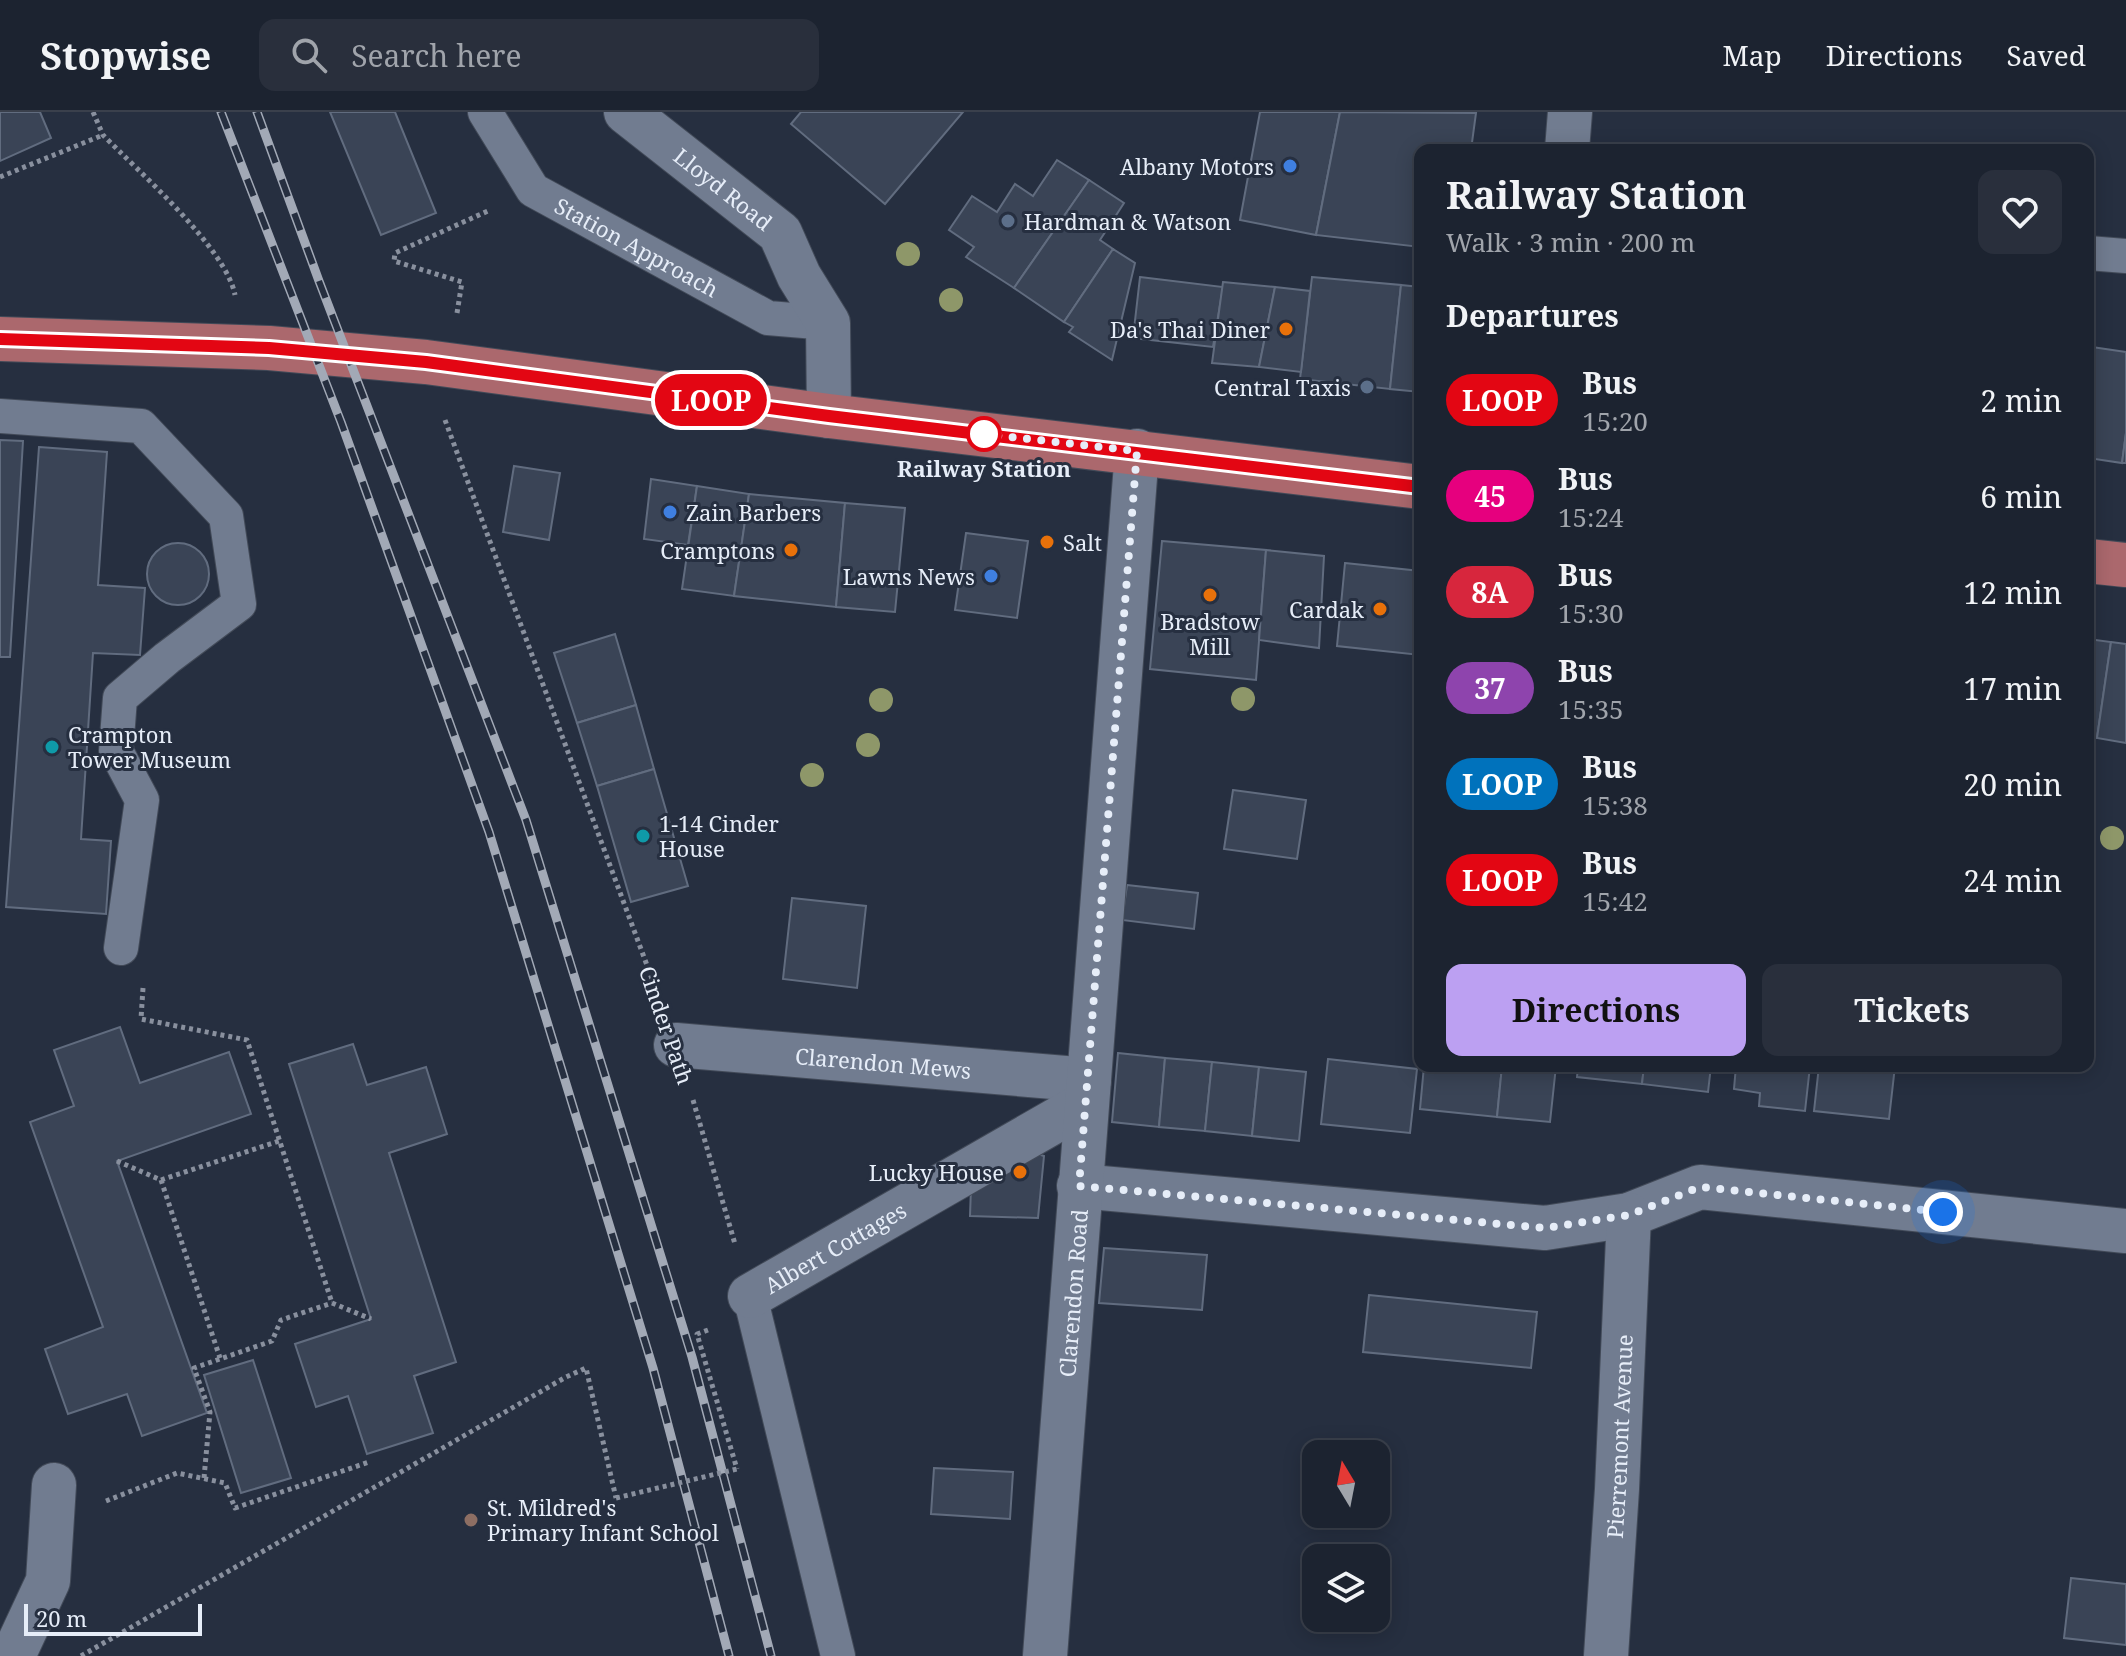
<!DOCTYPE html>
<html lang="en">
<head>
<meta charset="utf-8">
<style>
	body { margin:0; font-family:"Noto Serif",serif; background:#292f3c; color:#f1f3f6; height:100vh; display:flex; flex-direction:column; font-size:30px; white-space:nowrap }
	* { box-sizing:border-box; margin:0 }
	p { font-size:26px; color:#a0a4ab }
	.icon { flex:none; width:44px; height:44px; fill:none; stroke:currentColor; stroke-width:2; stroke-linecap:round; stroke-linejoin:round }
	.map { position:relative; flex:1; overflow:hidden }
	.sheet { position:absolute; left:1414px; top:32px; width:680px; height:928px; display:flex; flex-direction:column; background:#1c2330; border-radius:16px; box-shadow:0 4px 20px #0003,0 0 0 2px #3a404c }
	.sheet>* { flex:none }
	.badge { padding:0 16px; border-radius:26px; font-size:28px; line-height:52px }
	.needle { width:52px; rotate:350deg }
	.controls { position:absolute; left:1302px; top:1328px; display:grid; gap:16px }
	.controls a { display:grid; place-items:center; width:88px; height:88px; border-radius:16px; background:#1c2330; box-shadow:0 4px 20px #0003,0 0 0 2px #3a404c; font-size:40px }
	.scale { position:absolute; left:24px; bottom:20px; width:178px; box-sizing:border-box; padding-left:8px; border:4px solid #e6edf8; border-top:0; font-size:22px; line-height:28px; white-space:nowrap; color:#e6edf8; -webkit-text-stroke:6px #262f40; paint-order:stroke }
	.you { position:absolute; width:40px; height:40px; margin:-20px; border:6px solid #fff; border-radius:50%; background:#1a73e8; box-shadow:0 0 0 12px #1a73e833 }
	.map>.badge { position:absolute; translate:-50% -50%; box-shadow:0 0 0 4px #fff }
	h2 { padding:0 32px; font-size:30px; line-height:72px }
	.round { display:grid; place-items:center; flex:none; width:84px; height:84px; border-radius:16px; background:#292f3c }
	.overview { display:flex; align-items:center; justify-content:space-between; height:136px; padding:0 32px }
	h1 { font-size:38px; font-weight:700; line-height:60px }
	.primary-button { display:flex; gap:16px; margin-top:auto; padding:16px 32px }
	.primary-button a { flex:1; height:92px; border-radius:16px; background:#bca0f2; color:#111; font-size:32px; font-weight:700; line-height:92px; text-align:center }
	.primary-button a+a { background:#292f3c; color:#f1f3f6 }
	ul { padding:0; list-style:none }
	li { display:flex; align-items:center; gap:24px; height:96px; padding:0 32px }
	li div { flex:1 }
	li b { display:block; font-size:30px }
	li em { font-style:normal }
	li .badge { min-width:88px; font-weight:700; text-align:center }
	header { display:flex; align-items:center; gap:48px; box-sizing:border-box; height:112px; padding:0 40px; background:#1c2330; border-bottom:2px solid #3a404c }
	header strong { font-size:38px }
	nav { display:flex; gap:44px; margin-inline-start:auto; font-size:28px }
	.search { width:560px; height:72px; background:#292f3c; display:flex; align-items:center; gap:20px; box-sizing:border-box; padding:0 28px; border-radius:16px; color:#a0a4ab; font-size:30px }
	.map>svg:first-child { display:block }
</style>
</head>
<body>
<header>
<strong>Stopwise</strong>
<div class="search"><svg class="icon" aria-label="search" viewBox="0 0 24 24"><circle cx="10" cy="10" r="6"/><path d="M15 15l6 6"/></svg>Search here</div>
<nav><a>Map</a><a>Directions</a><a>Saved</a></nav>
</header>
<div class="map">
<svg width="2126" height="1544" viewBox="0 0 2126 1544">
	<rect width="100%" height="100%" fill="#262f40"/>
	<!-- building -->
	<g fill="#3a4456" stroke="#616c7f" stroke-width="2">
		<path d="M 0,0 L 40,0 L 51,26 L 0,49 Z"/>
		<path d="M 330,0 L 395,0 L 436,101 L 381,123 Z"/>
		<path d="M 801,0 L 963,0 L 885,92 L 791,12 Z"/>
		<path d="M 1260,0 L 1340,0 L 1316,123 L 1240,108 Z"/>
		<path d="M 1340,0 L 1476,1 L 1471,38 L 1420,38 L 1420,135 L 1316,123 Z"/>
		<path d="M 1057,48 L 1089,68 L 1014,176 L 966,145 L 974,135 L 949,118 L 972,84 L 997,100 L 1015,72 L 1033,84 Z"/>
		<path d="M 1089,68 L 1124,91 L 1100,128 L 1113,137 L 1064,210 L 1014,176 Z"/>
		<path d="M 1113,137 L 1135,151 L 1112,248 L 1069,220 L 1073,215 L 1064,210 Z"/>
		<path d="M 1140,165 L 1223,175 L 1213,235 L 1133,226 Z"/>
		<path d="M 1312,165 L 1401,173 L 1390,277 L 1300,267 Z"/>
		<path d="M 1223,170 L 1275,175 L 1259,255 L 1212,251 Z"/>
		<path d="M 1401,173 L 1420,175 L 1420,280 L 1390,277 Z"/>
		<path d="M 1275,175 L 1310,179 L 1301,260 L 1259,255 Z"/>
		<path d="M 2088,234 L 2092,235 L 2088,267 Z"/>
		<path d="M 2092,235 L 2126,240 L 2126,321 L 2122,351 L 2088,346 L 2088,267 Z"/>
		<path d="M 2126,321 L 2126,351 L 2122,351 Z"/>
		<path d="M 0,328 L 23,329 L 10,545 L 0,545 Z"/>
		<path d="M 39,335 L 107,340 L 98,473 L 145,476 L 140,543 L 93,541 L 81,727 L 111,729 L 106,802 L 6,795 Z"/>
		<path d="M 514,354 L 560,361 L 549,428 L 503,420 Z"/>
		<path d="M 651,367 L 697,374 L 688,433 L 644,427 Z"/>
		<path d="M 697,374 L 749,382 L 734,484 L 682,477 Z"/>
		<path d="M 749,382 L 845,391 L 836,495 L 734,484 Z"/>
		<path d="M 845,391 L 905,396 L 895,500 L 836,495 Z"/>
		<path d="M 966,421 L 1028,429 L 1017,506 L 955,498 Z"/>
		<path d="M 1162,429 L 1266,438 L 1256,568 L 1150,557 Z"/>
		<circle cx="178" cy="462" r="31"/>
		<path d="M 1266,438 L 1324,444 L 1319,536 L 1259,528 Z"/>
		<path d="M 1345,451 L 1420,459 L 1420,543 L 1337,534 Z"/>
		<path d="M 615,522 L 636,593 L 577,611 L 554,541 Z"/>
		<path d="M 2088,527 L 2111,530 L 2097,626 L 2088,625 Z"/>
		<path d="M 2111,530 L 2126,532 L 2126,631 L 2097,626 Z"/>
		<path d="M 636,593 L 654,657 L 597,674 L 577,611 Z"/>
		<path d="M 654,657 L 688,774 L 631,790 L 597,674 Z"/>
		<path d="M 1233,678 L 1306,688 L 1297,747 L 1224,737 Z"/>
		<path d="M 1127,773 L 1198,781 L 1194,817 L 1122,808 Z"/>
		<path d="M 792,786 L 866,794 L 857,876 L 783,867 Z"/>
		<path d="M 120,915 L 140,971 L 229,940 L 251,1002 L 117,1049 L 207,1301 L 142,1324 L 127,1282 L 68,1302 L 45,1237 L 103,1215 L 30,1010 L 74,994 L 54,938 Z"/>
		<path d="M 353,932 L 367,973 L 426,955 L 447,1022 L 389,1041 L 456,1250 L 414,1264 L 433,1321 L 367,1342 L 348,1284 L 316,1295 L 295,1232 L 371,1207 L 289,952 Z"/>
		<path d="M 1118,941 L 1165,946 L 1159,1015 L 1112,1010 Z"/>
		<path d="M 1165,946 L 1212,950 L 1205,1019 L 1159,1015 Z"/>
		<path d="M 1328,947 L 1417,957 L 1410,1021 L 1321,1012 Z"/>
		<path d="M 1212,950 L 1259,955 L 1252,1024 L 1205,1019 Z"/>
		<path d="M 1424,954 L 1502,954 L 1497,1005 L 1420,997 Z"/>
		<path d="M 1502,954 L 1556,954 L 1550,1010 L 1497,1005 Z"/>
		<path d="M 1578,954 L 1644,954 L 1642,972 L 1577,965 Z"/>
		<path d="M 1644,954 L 1711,954 L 1708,980 L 1642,972 Z"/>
		<path d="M 1736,954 L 1810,954 L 1805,999 L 1759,994 L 1760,981 L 1734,977 Z"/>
		<path d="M 1819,954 L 1895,954 L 1889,1007 L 1814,999 Z"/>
		<path d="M 1259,955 L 1306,960 L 1299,1029 L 1252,1024 Z"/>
		<path d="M 1032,1040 L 1044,1044 L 1038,1106 L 970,1104 L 971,1075 Z"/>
		<path d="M 1104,1136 L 1207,1143 L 1202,1198 L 1099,1191 Z"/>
		<path d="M 1369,1183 L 1537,1200 L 1531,1256 L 1363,1240 Z"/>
		<path d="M 253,1248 L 291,1366 L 241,1381 L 204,1263 Z"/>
		<path d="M 934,1356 L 1013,1360 L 1010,1407 L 931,1402 Z"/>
		<path d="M 2071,1466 L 2126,1472 L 2126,1533 L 2064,1526 Z"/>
	</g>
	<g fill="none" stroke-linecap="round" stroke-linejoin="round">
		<defs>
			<g id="service">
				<path id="s1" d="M 485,0 L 533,78 L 768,206 L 828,211"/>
				<path d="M 2088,141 L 2126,144"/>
				<path d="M 0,304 L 141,314 L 226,404 L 239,492 L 167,546 L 120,586 L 116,639 L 142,688 L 121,836"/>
				<path d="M 750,1184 L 838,1544"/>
			</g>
			<g id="minor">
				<path id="s2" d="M 626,0 L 780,121 L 799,164 L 828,211 L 829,304"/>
				<path d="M 1567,38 L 1570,0"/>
				<path id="s3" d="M 676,933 L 1089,968"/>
				<path d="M 1079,1074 L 1545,1116 L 1629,1103 L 1700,1075 L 2126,1119"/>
				<path id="s4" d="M 750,1184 L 1086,991"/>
				<path d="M 13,1544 L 48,1469 L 54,1373"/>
				<path id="s5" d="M 1045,1544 L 1137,339"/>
				<path id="s6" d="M 1606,1544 L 1617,1377 L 1629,1103"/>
			</g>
			<g id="primary">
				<path d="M 0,227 L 269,236 L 426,250 L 829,304 L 1420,375"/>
				<path d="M 2088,449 L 2126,453"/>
			</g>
		</defs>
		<!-- service casing -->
		<use href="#service" stroke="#424a58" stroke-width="36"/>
		<!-- minor casing -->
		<use href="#minor" stroke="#424a58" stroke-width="46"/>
		<!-- primary casing -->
		<use href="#primary" stroke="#424a58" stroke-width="46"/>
		<!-- path -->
		<g stroke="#89909e" stroke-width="5" stroke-dasharray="4 4" stroke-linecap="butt">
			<path d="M 93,0 L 103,23 C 139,60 226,136 235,183"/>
			<path d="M 0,65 L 103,23"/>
			<path d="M 457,201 L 462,170 L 394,149 L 395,141 L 490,98"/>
			<path d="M 445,308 L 658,883"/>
			<path d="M 143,876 L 141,907 L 247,928 L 332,1191"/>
			<path d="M 693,988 L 735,1132"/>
			<path d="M 117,1049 L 161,1068"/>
			<path d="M 161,1068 L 220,1246"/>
			<path d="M 161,1068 L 279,1029"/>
			<path d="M 332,1191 L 371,1207"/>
			<path d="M 708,1218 L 697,1222 L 737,1357"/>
			<path d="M 204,1366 L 210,1300 L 194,1256 L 272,1229 L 281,1208 L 332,1191"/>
			<path d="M 106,1389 L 177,1361 L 225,1371 L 235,1396 L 369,1350"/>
			<path d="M 81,1544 L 566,1265 L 586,1256 L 616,1386"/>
		</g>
		<!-- service -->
		<use href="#service" stroke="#717c90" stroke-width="34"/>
		<!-- minor -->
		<use href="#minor" stroke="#717c90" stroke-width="44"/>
		<!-- primary -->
		<use href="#primary" stroke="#ab686d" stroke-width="44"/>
		<defs>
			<g id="rail">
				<path d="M 221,0 L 341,310 L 489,720 L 653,1256 L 729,1544"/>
				<path d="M 257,0 L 319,169 L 526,708 L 692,1245 L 771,1544"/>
			</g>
		</defs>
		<!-- rail casing -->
		<use href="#rail" stroke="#a2a9b6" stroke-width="9"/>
		<!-- rail -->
		<use href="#rail" stroke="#262f40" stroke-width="6" stroke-dasharray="18" stroke-linecap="butt"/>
		<!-- path-bridge -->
		<path stroke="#89909e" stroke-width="5" stroke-dasharray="4 4" stroke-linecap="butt" d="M 616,1386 L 737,1357"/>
	</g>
	<!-- trees -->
	<g fill="#8e9769">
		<circle cx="908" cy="142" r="12"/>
		<circle cx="951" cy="188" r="12"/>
		<circle cx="1243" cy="587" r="12"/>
		<circle cx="881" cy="588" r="12"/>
		<circle cx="868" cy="633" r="12"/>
		<circle cx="812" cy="663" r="12"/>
		<circle cx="2112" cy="726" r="12"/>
	</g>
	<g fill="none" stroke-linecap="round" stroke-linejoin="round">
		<defs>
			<path id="line" d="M 0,227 L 269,236 L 426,250 L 829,304 L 1420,375"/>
		</defs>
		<!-- line casing -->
		<use href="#line" stroke="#fff" stroke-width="18"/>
		<!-- line -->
		<use href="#line" stroke="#e30613" stroke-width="12"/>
		<!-- walk -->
		<path stroke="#e6edf8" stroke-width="8" stroke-dasharray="0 14.4" d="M 984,322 L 1137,339 L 1079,1074 L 1545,1116 L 1629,1103 L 1700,1075 L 1943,1100"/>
	</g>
	<!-- markers -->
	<g fill="#3f7fe0" stroke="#262f40" stroke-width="3">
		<circle cx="1290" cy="54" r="8"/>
		<circle cx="670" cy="400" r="8"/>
		<circle cx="991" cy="464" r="8"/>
	</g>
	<g fill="#5c6f8a" stroke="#262f40" stroke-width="3">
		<circle cx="1008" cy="109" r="8"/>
		<circle cx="1367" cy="275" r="8"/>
	</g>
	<g fill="#e8710a" stroke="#262f40" stroke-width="3">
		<circle cx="1286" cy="217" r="8"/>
		<circle cx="1047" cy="430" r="8"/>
		<circle cx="791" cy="438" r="8"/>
		<circle cx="1210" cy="483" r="8"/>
		<circle cx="1380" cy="497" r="8"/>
		<circle cx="1020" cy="1060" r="8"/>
	</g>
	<circle fill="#fff" stroke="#e30613" stroke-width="4" cx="984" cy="322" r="16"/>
	<g fill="#0f9aa8" stroke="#262f40" stroke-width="3">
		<circle cx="52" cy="635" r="8"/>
		<circle cx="643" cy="724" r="8"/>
	</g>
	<circle fill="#8d6e63" stroke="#262f40" stroke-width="3" cx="471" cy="1408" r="8"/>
	<g text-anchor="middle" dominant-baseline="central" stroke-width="6" stroke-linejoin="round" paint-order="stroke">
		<!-- poi labels -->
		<g font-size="22" fill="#e6edf8" stroke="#262f40" text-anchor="end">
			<text x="1274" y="54">Albany Motors</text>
			<text x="1024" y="109" text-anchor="start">Hardman &amp; Watson</text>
			<text x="1270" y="217">Da's Thai Diner</text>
			<text x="1351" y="275">Central Taxis</text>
			<text x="686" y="400" text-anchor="start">Zain Barbers</text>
			<text x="1063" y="430" text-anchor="start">Salt</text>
			<text x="775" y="438">Cramptons</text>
			<text x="975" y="464">Lawns News</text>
			<text x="1364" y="497">Cardak</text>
			<text x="1210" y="509" text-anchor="middle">Bradstow<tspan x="1210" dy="25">Mill</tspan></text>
			<text x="68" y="622" text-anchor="start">Crampton<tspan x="68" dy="25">Tower Museum</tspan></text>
			<text x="659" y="711" text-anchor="start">1-14 Cinder<tspan x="659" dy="25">House</tspan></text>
			<text x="1004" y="1060">Lucky House</text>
			<text x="487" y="1395" text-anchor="start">St. Mildred's<tspan x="487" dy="25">Primary Infant School</tspan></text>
		</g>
		<!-- street labels -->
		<g font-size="22" fill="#e6edf8" stroke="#262f40">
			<text stroke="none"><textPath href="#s2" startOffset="124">Lloyd Road</textPath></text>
			<text stroke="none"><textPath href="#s1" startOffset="210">Station Approach</textPath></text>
			<text transform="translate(667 913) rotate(71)">Cinder Path</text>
			<text stroke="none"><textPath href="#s3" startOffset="208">Clarendon Mews</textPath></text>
			<text stroke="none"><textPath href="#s4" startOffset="98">Albert Cottages</textPath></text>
			<text stroke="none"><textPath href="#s5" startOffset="364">Clarendon Road</textPath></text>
			<text stroke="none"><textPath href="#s6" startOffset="220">Pierremont Avenue</textPath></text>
		</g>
		<!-- stop labels -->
		<g font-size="22" font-weight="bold" fill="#e6edf8" stroke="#262f40">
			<text x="984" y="356">Railway Station</text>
		</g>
	</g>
</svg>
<div class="controls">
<a><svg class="needle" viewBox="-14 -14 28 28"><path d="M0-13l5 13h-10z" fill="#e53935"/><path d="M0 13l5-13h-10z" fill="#a0a4ab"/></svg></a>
<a><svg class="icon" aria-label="layers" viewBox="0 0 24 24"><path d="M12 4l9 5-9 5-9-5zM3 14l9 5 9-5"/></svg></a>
</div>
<div class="scale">20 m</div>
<div class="you" style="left:1943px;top:1100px"></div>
<b class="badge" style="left:711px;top:288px;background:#e30613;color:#fff">LOOP</b>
<section class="sheet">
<div class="overview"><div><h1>Railway Station</h1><p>Walk · 3 min · 200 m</p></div><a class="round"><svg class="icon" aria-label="heart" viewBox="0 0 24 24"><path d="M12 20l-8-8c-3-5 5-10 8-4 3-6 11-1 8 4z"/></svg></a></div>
<h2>Departures</h2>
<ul>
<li><span class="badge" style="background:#e30613;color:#fff">LOOP</span><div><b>Bus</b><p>15:20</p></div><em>2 min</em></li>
<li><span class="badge" style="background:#e6007e;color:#fff">45</span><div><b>Bus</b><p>15:24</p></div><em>6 min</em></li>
<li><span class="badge" style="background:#d7263d;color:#fff">8A</span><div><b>Bus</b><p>15:30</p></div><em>12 min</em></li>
<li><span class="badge" style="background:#8e44ad;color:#fff">37</span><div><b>Bus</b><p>15:35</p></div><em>17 min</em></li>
<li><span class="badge" style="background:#0072bc;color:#fff">LOOP</span><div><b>Bus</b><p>15:38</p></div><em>20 min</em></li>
<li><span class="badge" style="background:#e30613;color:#fff">LOOP</span><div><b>Bus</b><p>15:42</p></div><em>24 min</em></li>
</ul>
<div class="primary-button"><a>Directions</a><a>Tickets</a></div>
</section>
</div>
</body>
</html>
